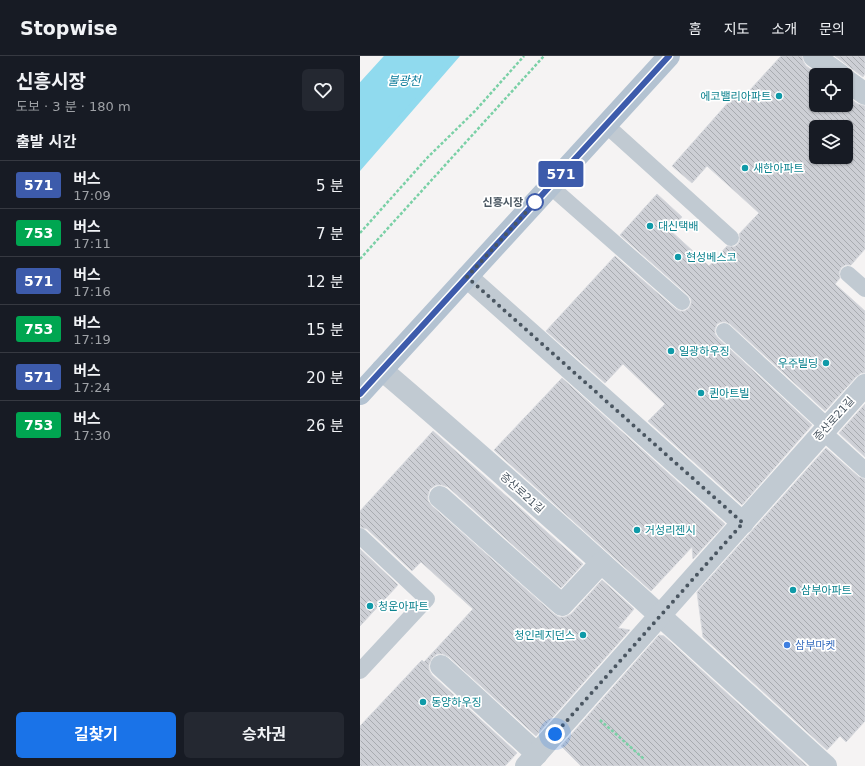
<!DOCTYPE html>
<html lang="ko">
<head>
<meta charset="utf-8">
<style>
	body { margin:0; font-family:"DejaVu Sans","Noto Sans KR",sans-serif; background:#242831; color:#f1f3f6; height:100vh; display:flex; flex-direction:column; font-size:15px; white-space:nowrap }
	* { box-sizing:border-box; margin:0 }
	p { font-size:13px; color:#9ea1a6 }
	.icon { flex:none; width:22px; height:22px; fill:none; stroke:currentColor; stroke-width:2; stroke-linecap:round; stroke-linejoin:round }
	.map { position:relative; flex:1; overflow:hidden }
	.drawer { display:flex; flex-direction:column; background:#171b24; width:360px }
	.drawer>* { flex:none }
	.badge { padding:0 8px; border-radius:3px; font-size:14px; line-height:26px }
	.controls { position:absolute; left:449px; top:12px; display:grid; gap:8px }
	.controls a { display:grid; place-items:center; width:44px; height:44px; border-radius:6px; background:#171b24; box-shadow:0 1px 3px #0004; font-size:20px }
	.you { position:absolute; width:20px; height:20px; margin:-10px; border:3px solid #fff; border-radius:50%; background:#1a73e8; box-shadow:0 0 0 6px #1a73e833 }
	.map>.badge { position:absolute; translate:-50% -50%; box-shadow:0 0 0 2px #fff }
	h2 { padding:0 16px; font-size:15px; line-height:36px }
	.round { display:grid; place-items:center; flex:none; width:42px; height:42px; border-radius:6px; background:#242831 }
	.head { display:flex; align-items:center; justify-content:space-between; height:68px; padding:0 16px }
	h1 { font-size:19px; font-weight:700; line-height:30px }
	.primary-button { display:flex; gap:8px; margin-top:auto; padding:8px 16px }
	.primary-button a { flex:1; height:46px; border-radius:6px; background:#1a73e8; color:#fff; font-size:16px; font-weight:700; line-height:46px; text-align:center }
	.primary-button a+a { background:#242831; color:#f1f3f6 }
	ul { padding:0; list-style:none }
	li { display:flex; align-items:center; gap:12px; height:48px; padding:0 16px; border-top:1px solid #363941 }
	li div { flex:1 }
	li b { display:block; font-size:15px }
	li em { font-style:normal }
	li .badge { min-width:44px; font-weight:700; text-align:center }
	header { display:flex; align-items:center; gap:24px; box-sizing:border-box; height:56px; padding:0 20px; background:#171b24; border-bottom:1px solid #363941 }
	header strong { font-size:19px }
	nav { display:flex; gap:22px; margin-inline-start:auto; font-size:14px }
	main { display:flex; flex:1; min-height:0 }
	.map>svg:first-child { display:block }
</style>
</head>
<body>
<header>
<strong>Stopwise</strong>
<nav><a>홈</a><a>지도</a><a>소개</a><a>문의</a></nav>
</header>
<main>
<section class="drawer">
<div class="head"><div><h1>신흥시장</h1><p>도보 · 3 분 · 180 m</p></div><a class="round"><svg class="icon" aria-label="heart" viewBox="0 0 24 24"><path d="M12 20l-8-8c-3-5 5-10 8-4 3-6 11-1 8 4z"/></svg></a></div>
<h2>출발 시간</h2>
<ul>
<li><span class="badge" style="background:#3d5bab;color:#fff">571</span><div><b>버스</b><p>17:09</p></div><em>5 분</em></li>
<li><span class="badge" style="background:#00a651;color:#fff">753</span><div><b>버스</b><p>17:11</p></div><em>7 분</em></li>
<li><span class="badge" style="background:#3d5bab;color:#fff">571</span><div><b>버스</b><p>17:16</p></div><em>12 분</em></li>
<li><span class="badge" style="background:#00a651;color:#fff">753</span><div><b>버스</b><p>17:19</p></div><em>15 분</em></li>
<li><span class="badge" style="background:#3d5bab;color:#fff">571</span><div><b>버스</b><p>17:24</p></div><em>20 분</em></li>
<li><span class="badge" style="background:#00a651;color:#fff">753</span><div><b>버스</b><p>17:30</p></div><em>26 분</em></li>
</ul>
<div class="primary-button"><a>길찾기</a><a>승차권</a></div>
</section>
<div class="map">
<svg width="505" height="710" viewBox="0 0 505 710">
	<defs>
		<pattern id="building-back-hatch" width="6" height="6" patternUnits="userSpaceOnUse"><rect width="6" height="6" fill="#cdcfd5"/><path d="M-1 5l2 2M0 0l6 6M5-1l2 2" fill="none" stroke="#a8abb0"/></pattern>
	</defs>
	<rect width="100%" height="100%" fill="#f5f3f3"/>
	<!-- water -->
	<path fill="#90daee" d="M 32,0 L 100,0 L 0,115 L 0,89 L 31,55 C 30,25 8,53 0,62 L 0,35 Z"/>
	<g fill="none" stroke-linecap="round" stroke-linejoin="round">
		<!-- river -->
		<path stroke="#90daee" stroke-width="52" d="M 0,65 L 59,0"/>
	</g>
	<!-- building -->
	<g fill="url(#building-back-hatch)" stroke="#d7d9de" fill-rule="evenodd">
		<path d="M 421,0 L 442,0 L 443,5 L 446,10 L 459,19 L 456,19 L 456,49 L 486,49 L 486,40 L 498,48 L 505,50 L 505,193 L 491,209 L 485,209 L 481,212 L 479,217 L 480,222 L 475,228 L 505,255 L 505,317 L 501,317 L 496,321 L 465,355 L 370,268 L 366,266 L 361,266 L 357,268 L 355,273 L 355,278 L 358,282 L 452,369 L 382,449 L 288,365 L 305,348 L 263,308 L 245,327 L 186,275 L 255,200 L 316,253 L 320,255 L 325,255 L 329,252 L 331,248 L 331,243 L 328,239 L 260,179 L 297,138 L 322,161 L 310,174 L 349,210 L 367,190 L 374,191 L 378,188 L 380,184 L 379,178 L 399,157 L 347,110 L 332,127 L 312,110 L 373,41 L 379,46 ZM 456,71 L 486,71 L 486,101 L 456,101 Z"/>
		<path d="M 475,0 L 505,0 L 505,18 L 503,21 Z"/>
		<path d="M 202,322 L 365,468 L 333,503 L 332,491 L 291,535 L 134,394 Z"/>
		<path d="M 505,348 L 505,401 L 479,377 Z"/>
		<path d="M 73,375 L 223,508 L 201,532 L 88,431 L 82,429 L 76,429 L 70,433 L 68,439 L 68,445 L 72,450 L 194,558 L 199,561 L 205,561 L 211,558 L 242,524 L 274,553 L 258,572 L 270,574 L 176,680 L 89,601 L 83,598 L 77,598 L 72,602 L 69,608 L 69,614 L 72,619 L 157,697 L 145,710 L 0,710 L 0,670 L 62,604 L 64,606 L 113,553 L 61,506 L 52,515 L 7,473 L 0,471 L 0,455 Z"/>
		<path d="M 466,392 L 499,421 L 505,423 L 505,665 L 486,686 L 480,680 L 467,694 L 343,581 L 337,536 Z"/>
		<path d="M 0,493 L 38,529 L 0,570 Z"/>
		<path d="M 299,579 L 304,580 L 447,710 L 221,710 L 201,690 Z"/>
	</g>
	<g fill="none" stroke-linecap="round" stroke-linejoin="round">
		<!-- path -->
		<g stroke="#7ad0a6" stroke-width="2.5" stroke-dasharray="3 2" stroke-linecap="butt">
			<path d="M 0,177 L 68,101 L 115,55 L 164,0"/>
			<path d="M 0,203 L 184,0"/>
			<path d="M 240,664 L 284,703"/>
		</g>
		<!-- lane -->
		<g stroke="#c1cad2" stroke-width="16">
			<path d="M 246,69 L 371,182"/>
			<path d="M 190,130 L 322,246"/>
			<path d="M 488,218 L 505,233"/>
			<path d="M 364,275 L 468,371"/>
			<path d="M 463,376 L 505,414"/>
			<path d="M 0,480 L 67,543 L 0,615"/>
		</g>
		<!-- street -->
		<g stroke="#c1cad2" stroke-width="22">
			<path d="M 454,0 L 480,19"/>
			<path d="M 486,24 L 505,38"/>
			<path d="M 107,221 L 383,467"/>
			<path d="M 22,314 C 173,443 319,577 466,710"/>
			<path d="M 80,441 L 202,549 L 241,507"/>
			<path d="M 81,610 L 177,698"/>
			<path d="M 166,710 L 505,329"/>
		</g>
		<!-- primary -->
		<path stroke="#b3c2d1" stroke-width="22" d="M 0,338 L 309,0"/>
	</g>
	<g fill="none" stroke-linecap="round" stroke-linejoin="round">
		<defs>
			<path id="line" d="M 0,338 L 309,0"/>
		</defs>
		<!-- line casing -->
		<use href="#line" stroke="#fff" stroke-width="9"/>
		<!-- line -->
		<use href="#line" stroke="#3d5bab" stroke-width="6"/>
		<!-- walk -->
		<path stroke="#4a5661" stroke-width="4" stroke-dasharray="0 7.2" d="M 175,146 L 180,141 L 107,221 L 383,467 L 195,678"/>
	</g>
	<!-- markers -->
	<g fill="#0f9aa8" stroke="#fff" stroke-width="1.5">
		<circle cx="419" cy="40" r="4"/>
		<circle cx="385" cy="112" r="4"/>
		<circle cx="290" cy="170" r="4"/>
		<circle cx="318" cy="201" r="4"/>
		<circle cx="311" cy="295" r="4"/>
		<circle cx="466" cy="307" r="4"/>
		<circle cx="341" cy="337" r="4"/>
		<circle cx="277" cy="474" r="4"/>
		<circle cx="433" cy="534" r="4"/>
		<circle cx="10" cy="550" r="4"/>
		<circle cx="223" cy="579" r="4"/>
		<circle cx="63" cy="646" r="4"/>
	</g>
	<circle fill="#fff" stroke="#3d5bab" stroke-width="2" cx="175" cy="146" r="8"/>
	<circle fill="#3f7fe0" stroke="#fff" stroke-width="1.5" cx="427" cy="589" r="4"/>
	<g text-anchor="middle" dominant-baseline="central" stroke-width="3.5" stroke-linejoin="round" paint-order="stroke">
		<!-- culture labels -->
		<g font-size="11" fill="#0d838f" stroke="#fff" text-anchor="start">
			<text x="411" y="40" text-anchor="end">에코밸리아파트</text>
			<text x="393" y="112">새한아파트</text>
			<text x="298" y="170">대신택배</text>
			<text x="326" y="201">현성베스코</text>
			<text x="319" y="295">일광하우징</text>
			<text x="458" y="307" text-anchor="end">우주빌딩</text>
			<text x="349" y="337">퀸아트빌</text>
			<text x="285" y="474">거성리젠시</text>
			<text x="441" y="534">삼부아파트</text>
			<text x="18" y="550">청운아파트</text>
			<text x="215" y="579" text-anchor="end">청인레지던스</text>
			<text x="71" y="646">동양하우징</text>
		</g>
		<!-- stop labels -->
		<g font-size="11" font-weight="bold" fill="#4a5661" stroke="#fff" text-anchor="end">
			<text x="163" y="146">신흥시장</text>
		</g>
		<!-- street labels -->
		<g font-size="11" fill="#4a5661" stroke="#fff">
			<text transform="translate(474 363) rotate(-48)">증산로21길</text>
			<text transform="translate(162 437) rotate(42)">증산로21길</text>
		</g>
		<!-- shop labels -->
		<g font-size="11" fill="#366cbe" stroke="#fff" text-anchor="start">
			<text x="435" y="589">삼부마켓</text>
		</g>
		<!-- water labels -->
		<g font-size="12" font-style="italic" fill="#0c7c9b" stroke="#fff">
			<text x="44" y="25">불광천</text>
		</g>
	</g>
</svg>
<div class="controls">
<a><svg class="icon" aria-label="locate" viewBox="0 0 24 24"><circle cx="12" cy="12" r="6"/><path d="M12 2v4M12 18v4M2 12h4M18 12h4"/></svg></a>
<a><svg class="icon" aria-label="layers" viewBox="0 0 24 24"><path d="M12 4l9 5-9 5-9-5zM3 14l9 5 9-5"/></svg></a>
</div>
<div class="you" style="left:195px;top:678px"></div>
<b class="badge" style="left:201px;top:118px;background:#3d5bab;color:#fff">571</b>
</div>
</main>
</body>
</html>
